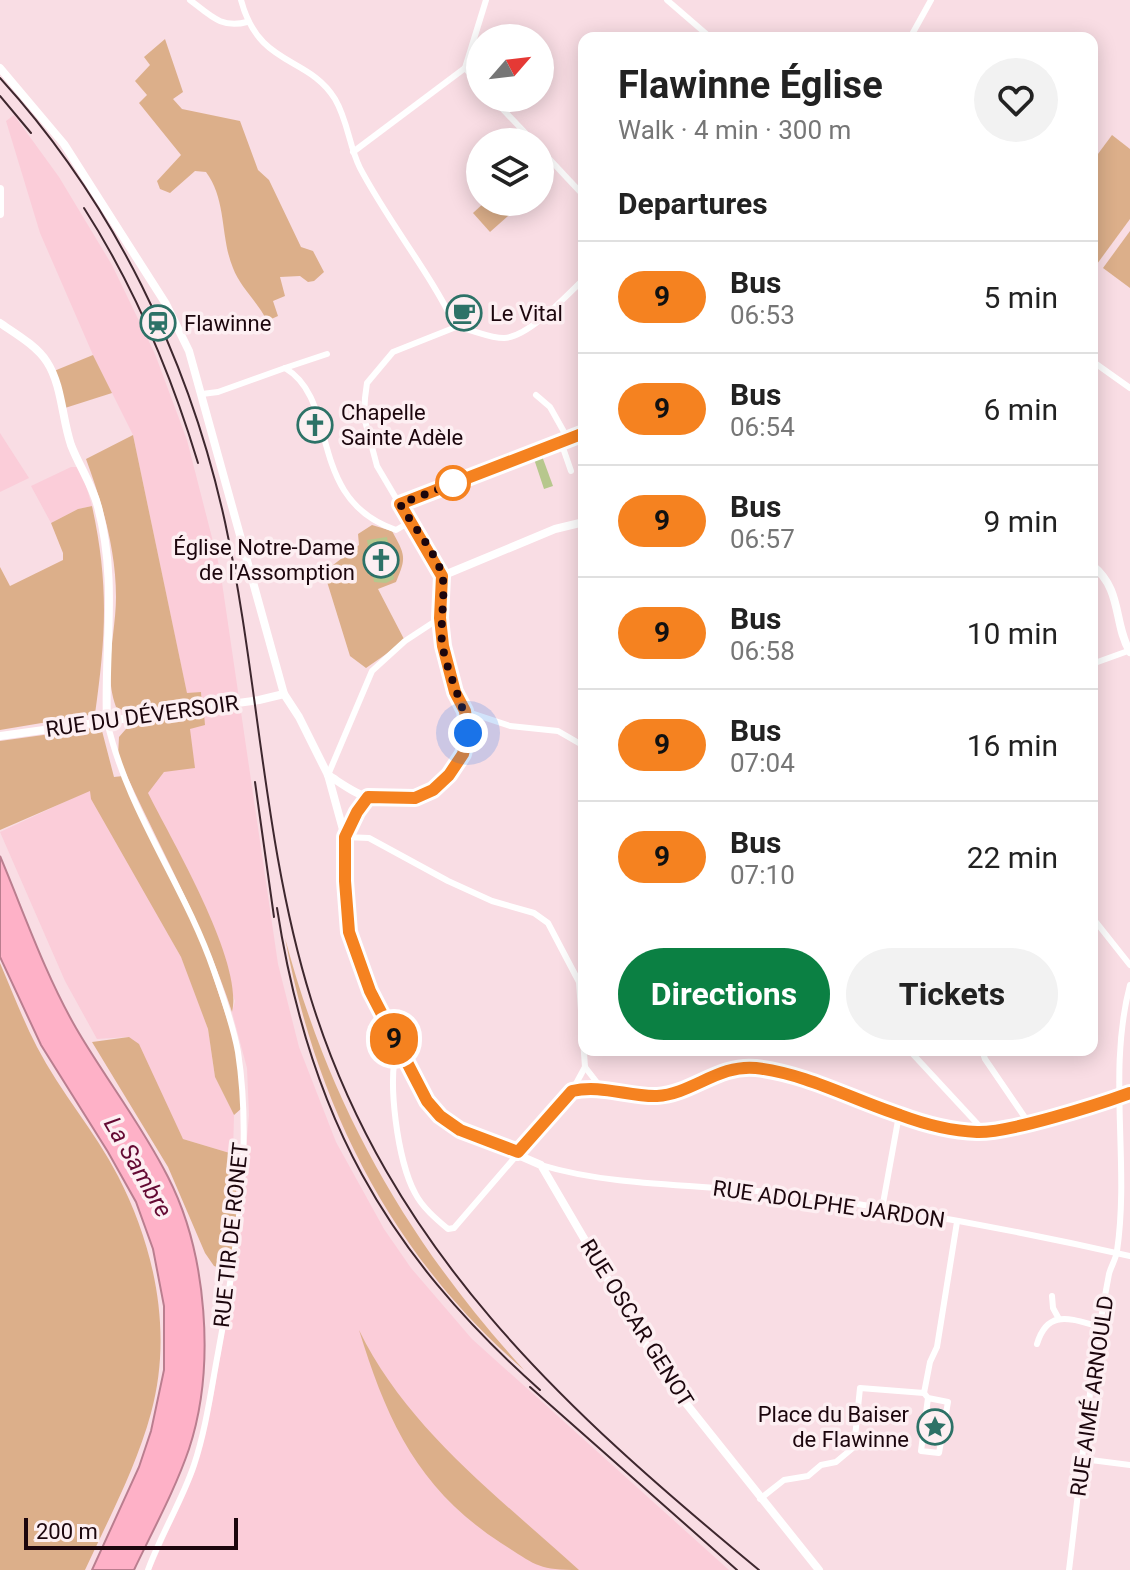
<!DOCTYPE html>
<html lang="en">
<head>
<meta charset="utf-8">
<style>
	body { margin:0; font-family:Roboto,sans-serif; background:#f2f2f2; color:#222; height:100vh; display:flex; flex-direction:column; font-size:30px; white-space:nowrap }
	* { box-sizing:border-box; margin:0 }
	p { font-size:26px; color:#767676 }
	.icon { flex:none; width:44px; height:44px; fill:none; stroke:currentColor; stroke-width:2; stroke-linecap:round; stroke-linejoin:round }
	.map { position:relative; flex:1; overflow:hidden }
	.panel { position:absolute; left:578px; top:32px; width:520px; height:1024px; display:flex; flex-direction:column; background:#fff; border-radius:16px; box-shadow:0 4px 20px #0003 }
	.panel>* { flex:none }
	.badge { padding:0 16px; border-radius:26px; font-size:28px; line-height:52px }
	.needle { width:52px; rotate:62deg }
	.buttons { position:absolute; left:466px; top:24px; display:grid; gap:16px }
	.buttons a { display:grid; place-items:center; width:88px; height:88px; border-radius:50%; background:#fff; box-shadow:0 4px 20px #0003; font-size:40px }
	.scale { position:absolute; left:24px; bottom:20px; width:214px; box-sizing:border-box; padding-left:8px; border:4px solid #1c060d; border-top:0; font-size:22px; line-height:28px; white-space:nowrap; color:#1c060d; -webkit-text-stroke:6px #fdeff2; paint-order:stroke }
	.you { position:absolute; width:40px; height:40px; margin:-20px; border:6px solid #fff; border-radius:50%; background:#1a73e8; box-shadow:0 0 0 12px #1a73e833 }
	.map>.badge { position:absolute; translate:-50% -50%; box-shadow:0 0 0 4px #fff }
	h2 { padding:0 40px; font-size:30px; line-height:72px }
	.round { display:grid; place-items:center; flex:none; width:84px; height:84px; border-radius:42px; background:#f2f2f2 }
	.summary { display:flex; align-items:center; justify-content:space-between; height:136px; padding:0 40px }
	h1 { font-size:38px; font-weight:700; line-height:60px }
	.cta { display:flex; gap:16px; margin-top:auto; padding:16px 40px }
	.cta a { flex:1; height:92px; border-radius:48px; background:#0b8043; color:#fff; font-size:32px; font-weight:700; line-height:92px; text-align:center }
	.cta a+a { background:#f2f2f2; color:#222 }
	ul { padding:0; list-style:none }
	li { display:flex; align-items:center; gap:24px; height:112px; padding:0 40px; border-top:2px solid #e0e0e0 }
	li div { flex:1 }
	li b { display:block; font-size:30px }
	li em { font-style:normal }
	li .badge { min-width:88px; font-weight:700; text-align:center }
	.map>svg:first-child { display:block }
</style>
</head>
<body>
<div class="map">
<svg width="1130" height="1570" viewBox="0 0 1130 1570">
	<rect width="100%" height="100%" fill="#f9dde4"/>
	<!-- built -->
	<g fill="#fbcdd9">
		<path d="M 14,115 L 59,177 L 112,265 L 155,354 L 187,440 L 220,569 L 278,964 L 299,1047 L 336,1142 L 384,1229 L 411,1268 L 472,1339 L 729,1570 L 151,1570 L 195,1471 L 212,1403 L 235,1272 L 249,1115 L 247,1068 L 232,1012 L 235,1001 L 184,864 L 147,793 L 164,772 L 189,728 L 205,724 L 201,692 L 187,694 L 133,435 L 93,355 L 40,233 L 6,121 Z"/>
		<path d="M 0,433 L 29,478 L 0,492 Z"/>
		<path d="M 71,467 L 77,467 L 82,472 L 92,506 L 78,509 L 51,523 L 31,486 Z"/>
		<path d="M 90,790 L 181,957 L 196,992 L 208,1029 L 215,1077 L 234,1115 L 233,1154 L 183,1139 L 129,1037 L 97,1039 L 65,981 L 0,832 Z"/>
	</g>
	<!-- green -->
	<g fill="#dcaf8a">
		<path d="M 165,39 L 183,92 L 173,99 L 182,109 L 240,121 L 258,170 L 269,180 L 301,247 L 313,251 L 324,272 L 314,281 L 308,282 L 300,276 L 280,277 L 285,296 L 273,301 L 278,316 L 267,321 C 258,302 240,287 233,268 C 220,237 227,200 206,172 L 195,171 L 170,193 L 160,189 L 157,181 L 181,155 L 139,103 L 147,95 L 135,81 L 150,65 L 144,57 Z"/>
		<path d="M 1112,135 L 1130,149 L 1130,219 L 1097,264 L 1092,260 L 1092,162 Z"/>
		<path d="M 485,202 L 524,202 L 490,232 L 473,213 Z"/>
		<path d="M 1130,231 L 1130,288 L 1103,268 Z"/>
		<path d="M 93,355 L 112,393 L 65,408 L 54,371 Z"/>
		<path d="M 133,435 L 187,693 L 201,692 L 202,704 L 131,714 L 116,707 C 103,673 116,633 116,597 C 116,549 102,503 86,459 Z"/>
		<path d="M 92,506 C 109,584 106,636 95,714 L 0,730 L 0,567 L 10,586 L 63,560 L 63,553 L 51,523 L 78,509 Z"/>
		<path d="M 372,525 L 392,531 C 405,555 407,557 396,582 L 378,589 L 405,641 L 366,668 L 350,656 L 324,572 L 359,545 L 358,534 Z"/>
		<path d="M 204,712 L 205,725 L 190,729 L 195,768 L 164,772 L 148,793 C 172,841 244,962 232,1012 C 203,922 156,842 118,756 L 119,737 L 132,722 Z"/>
		<path d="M 101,727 L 114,777 L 123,776 L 198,931 L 237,1049 L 242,1108 L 234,1115 L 215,1077 L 208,1029 L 181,957 L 91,799 L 90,791 L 0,830 L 0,741 Z"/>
		<path d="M 285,938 C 330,1107 407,1241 524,1370 C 392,1256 317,1108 285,938 Z"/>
		<path d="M 0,963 C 12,991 23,1020 37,1047 C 60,1092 95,1131 118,1176 C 155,1248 173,1333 151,1413 C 136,1468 109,1518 85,1570 L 0,1570 Z"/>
		<path d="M 129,1037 L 139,1044 L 183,1139 L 233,1154 L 238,1213 L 232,1272 L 214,1266 L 205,1253 L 168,1167 L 92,1042 Z"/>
		<path d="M 359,1330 C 407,1429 499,1497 579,1570 C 537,1570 536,1565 501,1543 C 418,1489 387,1421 359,1330 Z"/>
	</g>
	<!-- water -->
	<path fill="#feb1c7" stroke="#ba7e8f" stroke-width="2" d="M 0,856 C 24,913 45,974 76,1028 C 105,1078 142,1125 168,1177 C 207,1253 216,1367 189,1449 C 175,1490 153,1530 134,1570 L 92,1570 L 139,1467 L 151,1431 L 164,1370 L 164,1306 L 153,1249 L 136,1202 L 108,1152 L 41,1045 L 0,957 Z"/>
	<!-- building -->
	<g fill="#b7c78d">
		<path d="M 542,456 L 553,486 L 544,489 L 534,459 Z"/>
		<path d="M 387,537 L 394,579 L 386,583 L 374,582 L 367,540 Z"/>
	</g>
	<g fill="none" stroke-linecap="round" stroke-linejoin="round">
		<!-- minor -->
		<g stroke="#fff" stroke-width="6">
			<path d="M 190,0 C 210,15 221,29 247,22"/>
			<path d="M 241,0 C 259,68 308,55 335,99 C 348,121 349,146 360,168 C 389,223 429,271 456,327"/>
			<path d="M 667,0 L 711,38"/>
			<path d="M 910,38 L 931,0"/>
			<path d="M 465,68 L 480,85"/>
			<path d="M 492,98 L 534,142"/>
			<path d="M 540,149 L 584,196"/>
			<path d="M 353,152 L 465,68 L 486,0"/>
			<path d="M 456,327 C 472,329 488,338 504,338 C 529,337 566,296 584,279"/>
			<path d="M 1092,361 L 1130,388"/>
			<path d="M 285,368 L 327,354"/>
			<path d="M 202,394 L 218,392 L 285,368 C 341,401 305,499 396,530 L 410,522"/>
			<path d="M 536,395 L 550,407 L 568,439"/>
			<path d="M 561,442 L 571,471"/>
			<path d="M 400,504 L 584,433"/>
			<path d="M 442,576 L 377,466 L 364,417 L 365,398 L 367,383 L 393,352 L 456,327"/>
			<path d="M 1092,664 L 1128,651"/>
			<path d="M 465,711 L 510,726 L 558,731 L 584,746"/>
			<path d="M 107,721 C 127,811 184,884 214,971 C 223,997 233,1024 238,1052 C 253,1150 236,1256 218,1353 C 211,1390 206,1429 194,1465 C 182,1501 161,1534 148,1570"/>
			<path d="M 464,753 C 478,740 484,728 468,714"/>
			<path d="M 328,775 L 372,671 L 405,641 L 440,618"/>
			<path d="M 345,837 L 369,838 L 448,881 L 492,901 L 534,913 L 548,923 L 579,982 L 585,1067 L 602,1089"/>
			<path d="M 1092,917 L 1130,965"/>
			<path d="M 398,1046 C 386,1079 398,1162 415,1193 C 422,1207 436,1219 448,1229 L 454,1228 L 572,1091 L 585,1067"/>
			<path d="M 909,1050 L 984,1131"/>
			<path d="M 982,1050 L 985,1059 L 1028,1122"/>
			<path d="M 572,1091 C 601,1084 629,1097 657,1096 C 692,1094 719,1064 756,1068 C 807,1074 851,1099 900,1116 C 924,1124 951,1131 977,1132 C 1009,1133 1097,1105 1130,1093"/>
			<path d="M 541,1165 C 616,1188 710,1184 788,1194 C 901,1209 1019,1231 1130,1256"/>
			<path d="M 882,1209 L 899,1115"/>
			<path d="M 1052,1296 L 1053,1308 L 1059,1319"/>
			<path d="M 1037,1344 C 1048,1307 1073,1320 1101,1327"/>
			<path d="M 924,1393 L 928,1398 L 921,1451 L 939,1453 L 948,1402 L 928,1398"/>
			<path d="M 1083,1459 L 1130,1465"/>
			<path d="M 760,1499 L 784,1480 L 808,1476 L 821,1465 L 836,1462 L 854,1447 L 860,1388 L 924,1393 L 930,1362 L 937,1347 L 957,1222"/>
			<path d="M 1069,1570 C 1081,1472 1090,1372 1109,1274 C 1111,1266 1116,1259 1117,1251 C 1130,1163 1107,1073 1130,985"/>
		</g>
		<!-- tertiary -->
		<g stroke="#fff" stroke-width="8">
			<path d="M 0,68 L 64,144 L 166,304 L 189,351 L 284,694 L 299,717 L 328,775 L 345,837 L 346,908 L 354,952 L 386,1025 L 427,1101 L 440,1116 L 460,1130 L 541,1165 L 665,1377 L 819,1570"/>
			<path d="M 0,189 L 0,214"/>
			<path d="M 0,323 C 16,334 37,346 47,362 C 62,385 62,419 71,445 C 79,466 92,484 98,507 C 118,582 104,646 107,721"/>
			<path d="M 1092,565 C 1123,590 1113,623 1130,652"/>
			<path d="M 0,736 L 259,700 L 284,694"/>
			<path d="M 328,775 C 341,783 356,795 371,798 C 414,805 469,781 468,730 C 467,709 454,693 449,673 C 440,640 440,609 442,576 L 555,529 L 584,522"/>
			<path d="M 345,836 L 357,812 L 368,797"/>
		</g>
		<!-- rail -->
		<g stroke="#3e272e" stroke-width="2">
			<path d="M 0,78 C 113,202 189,358 225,522 C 259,680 263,844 311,999 C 389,1250 563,1408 759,1570"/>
			<path d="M 0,96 L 31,133"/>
			<path d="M 84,208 C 134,286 171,374 198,463"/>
			<path d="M 255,782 L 274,917"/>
			<path d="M 277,908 C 309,1115 384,1251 540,1390"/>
			<path d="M 530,1387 L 737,1570"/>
		</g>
	</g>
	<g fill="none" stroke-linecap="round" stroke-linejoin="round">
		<defs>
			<path id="line" d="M 584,433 L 400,504 L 442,576 L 440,618 L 443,646 L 455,692 L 465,711 L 468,733 L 463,754 L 449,775 L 433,790 L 415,798 L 368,797 L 357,812 L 345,837 L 345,881 L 349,932 L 370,991 L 427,1101 L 440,1116 L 460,1130 L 518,1152 L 572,1091 C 601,1084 629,1097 657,1096 C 692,1094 719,1064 756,1068 C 807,1074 851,1099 900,1115 C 924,1124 951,1131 977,1132 C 1009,1133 1097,1105 1130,1093"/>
		</defs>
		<!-- line casing -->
		<use href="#line" stroke="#fff" stroke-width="18"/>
		<!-- line -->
		<use href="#line" stroke="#f58220" stroke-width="12"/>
		<!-- walk -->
		<path stroke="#1c060d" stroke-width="8" stroke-dasharray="0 14.4" d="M 453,483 L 459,481 L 400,504 C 413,526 434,550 442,574 C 446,588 440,624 442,643 C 447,675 464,702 468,733"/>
	</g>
	<!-- icons -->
	<defs>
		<symbol id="cafe-ring" viewBox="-11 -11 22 22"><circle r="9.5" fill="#fdeff2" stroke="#2d7267" stroke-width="1.5"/><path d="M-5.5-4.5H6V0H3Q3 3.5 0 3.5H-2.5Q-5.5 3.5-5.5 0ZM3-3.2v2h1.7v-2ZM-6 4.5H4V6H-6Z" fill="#2d7267"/></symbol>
		<symbol id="station-ring" viewBox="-11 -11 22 22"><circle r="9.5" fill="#fdeff2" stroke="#2d7267" stroke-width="1.5"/><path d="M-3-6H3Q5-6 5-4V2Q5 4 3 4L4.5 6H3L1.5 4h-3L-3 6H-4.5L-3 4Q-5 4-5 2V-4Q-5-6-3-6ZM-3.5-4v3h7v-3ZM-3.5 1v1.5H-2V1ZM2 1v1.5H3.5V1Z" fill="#2d7267"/></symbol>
		<symbol id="church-ring" viewBox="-11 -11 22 22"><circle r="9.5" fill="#fdeff2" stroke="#2d7267" stroke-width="1.5"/><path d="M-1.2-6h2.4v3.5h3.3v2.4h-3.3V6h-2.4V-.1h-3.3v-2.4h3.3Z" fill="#2d7267"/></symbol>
		<symbol id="sight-ring" viewBox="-11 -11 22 22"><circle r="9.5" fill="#fdeff2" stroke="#2d7267" stroke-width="1.5"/><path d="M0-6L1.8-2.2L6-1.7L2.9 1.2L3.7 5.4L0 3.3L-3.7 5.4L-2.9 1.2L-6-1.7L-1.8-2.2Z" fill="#2d7267"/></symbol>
	</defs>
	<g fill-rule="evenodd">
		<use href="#cafe-ring" x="444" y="293" width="40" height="40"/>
		<use href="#station-ring" x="138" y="303" width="40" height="40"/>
		<use href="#church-ring" x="295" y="405" width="40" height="40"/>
		<use href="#church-ring" x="361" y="540" width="40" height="40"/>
		<use href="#sight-ring" x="915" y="1407" width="40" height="40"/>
	</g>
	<!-- markers -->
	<circle fill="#fff" stroke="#f58220" stroke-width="4" cx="453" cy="483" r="16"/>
	<g text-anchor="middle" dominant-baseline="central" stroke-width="7" stroke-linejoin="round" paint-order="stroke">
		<!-- poi labels -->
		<g font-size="22" fill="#1c060d" stroke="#fdeff2" text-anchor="start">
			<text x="490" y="313">Le Vital</text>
			<text x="184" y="323">Flawinne</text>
			<text x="341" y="412">Chapelle<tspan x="341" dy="25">Sainte Adèle</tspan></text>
			<text x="355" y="547" text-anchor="end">Église Notre-Dame<tspan x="355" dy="25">de l'Assomption</tspan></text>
			<text x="909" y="1414" text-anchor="end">Place du Baiser<tspan x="909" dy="25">de Flawinne</tspan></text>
		</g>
		<!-- street labels -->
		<g font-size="22" fill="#1c060d" stroke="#fdeff2">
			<text transform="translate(142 716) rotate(-8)">RUE DU DÉVERSOIR</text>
			<text transform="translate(829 1204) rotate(8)">RUE ADOLPHE JARDON</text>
			<text transform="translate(231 1235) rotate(-84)">RUE TIR DE RONET</text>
			<text transform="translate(637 1323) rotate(58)">RUE OSCAR GENOT</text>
			<text transform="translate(1092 1396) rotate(-82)">RUE AIMÉ ARNOULD</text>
		</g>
		<!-- water labels -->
		<g font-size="24" font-style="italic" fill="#640a33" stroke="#fdeff2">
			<text transform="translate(138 1167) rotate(60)">La Sambre</text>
		</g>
	</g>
</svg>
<div class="buttons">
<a><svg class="needle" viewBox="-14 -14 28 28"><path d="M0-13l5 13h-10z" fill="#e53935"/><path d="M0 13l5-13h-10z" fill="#767676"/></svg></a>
<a><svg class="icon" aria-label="layers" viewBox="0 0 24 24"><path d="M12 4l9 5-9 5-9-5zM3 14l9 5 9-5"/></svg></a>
</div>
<div class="scale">200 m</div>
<div class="you" style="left:468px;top:733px"></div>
<b class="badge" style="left:394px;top:1039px;background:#f58220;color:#111">9</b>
<section class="panel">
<div class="summary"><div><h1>Flawinne Église</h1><p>Walk · 4 min · 300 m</p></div><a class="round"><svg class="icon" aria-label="heart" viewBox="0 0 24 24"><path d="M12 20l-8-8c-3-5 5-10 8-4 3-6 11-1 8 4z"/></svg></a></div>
<h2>Departures</h2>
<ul>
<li><span class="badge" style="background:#f58220;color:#111">9</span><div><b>Bus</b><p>06:53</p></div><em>5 min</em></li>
<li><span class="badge" style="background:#f58220;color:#111">9</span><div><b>Bus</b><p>06:54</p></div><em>6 min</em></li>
<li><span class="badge" style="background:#f58220;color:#111">9</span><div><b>Bus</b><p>06:57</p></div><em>9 min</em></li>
<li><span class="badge" style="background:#f58220;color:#111">9</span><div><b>Bus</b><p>06:58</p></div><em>10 min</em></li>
<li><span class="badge" style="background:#f58220;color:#111">9</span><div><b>Bus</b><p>07:04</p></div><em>16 min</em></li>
<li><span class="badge" style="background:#f58220;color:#111">9</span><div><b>Bus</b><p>07:10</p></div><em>22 min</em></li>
</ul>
<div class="cta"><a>Directions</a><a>Tickets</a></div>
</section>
</div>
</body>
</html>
